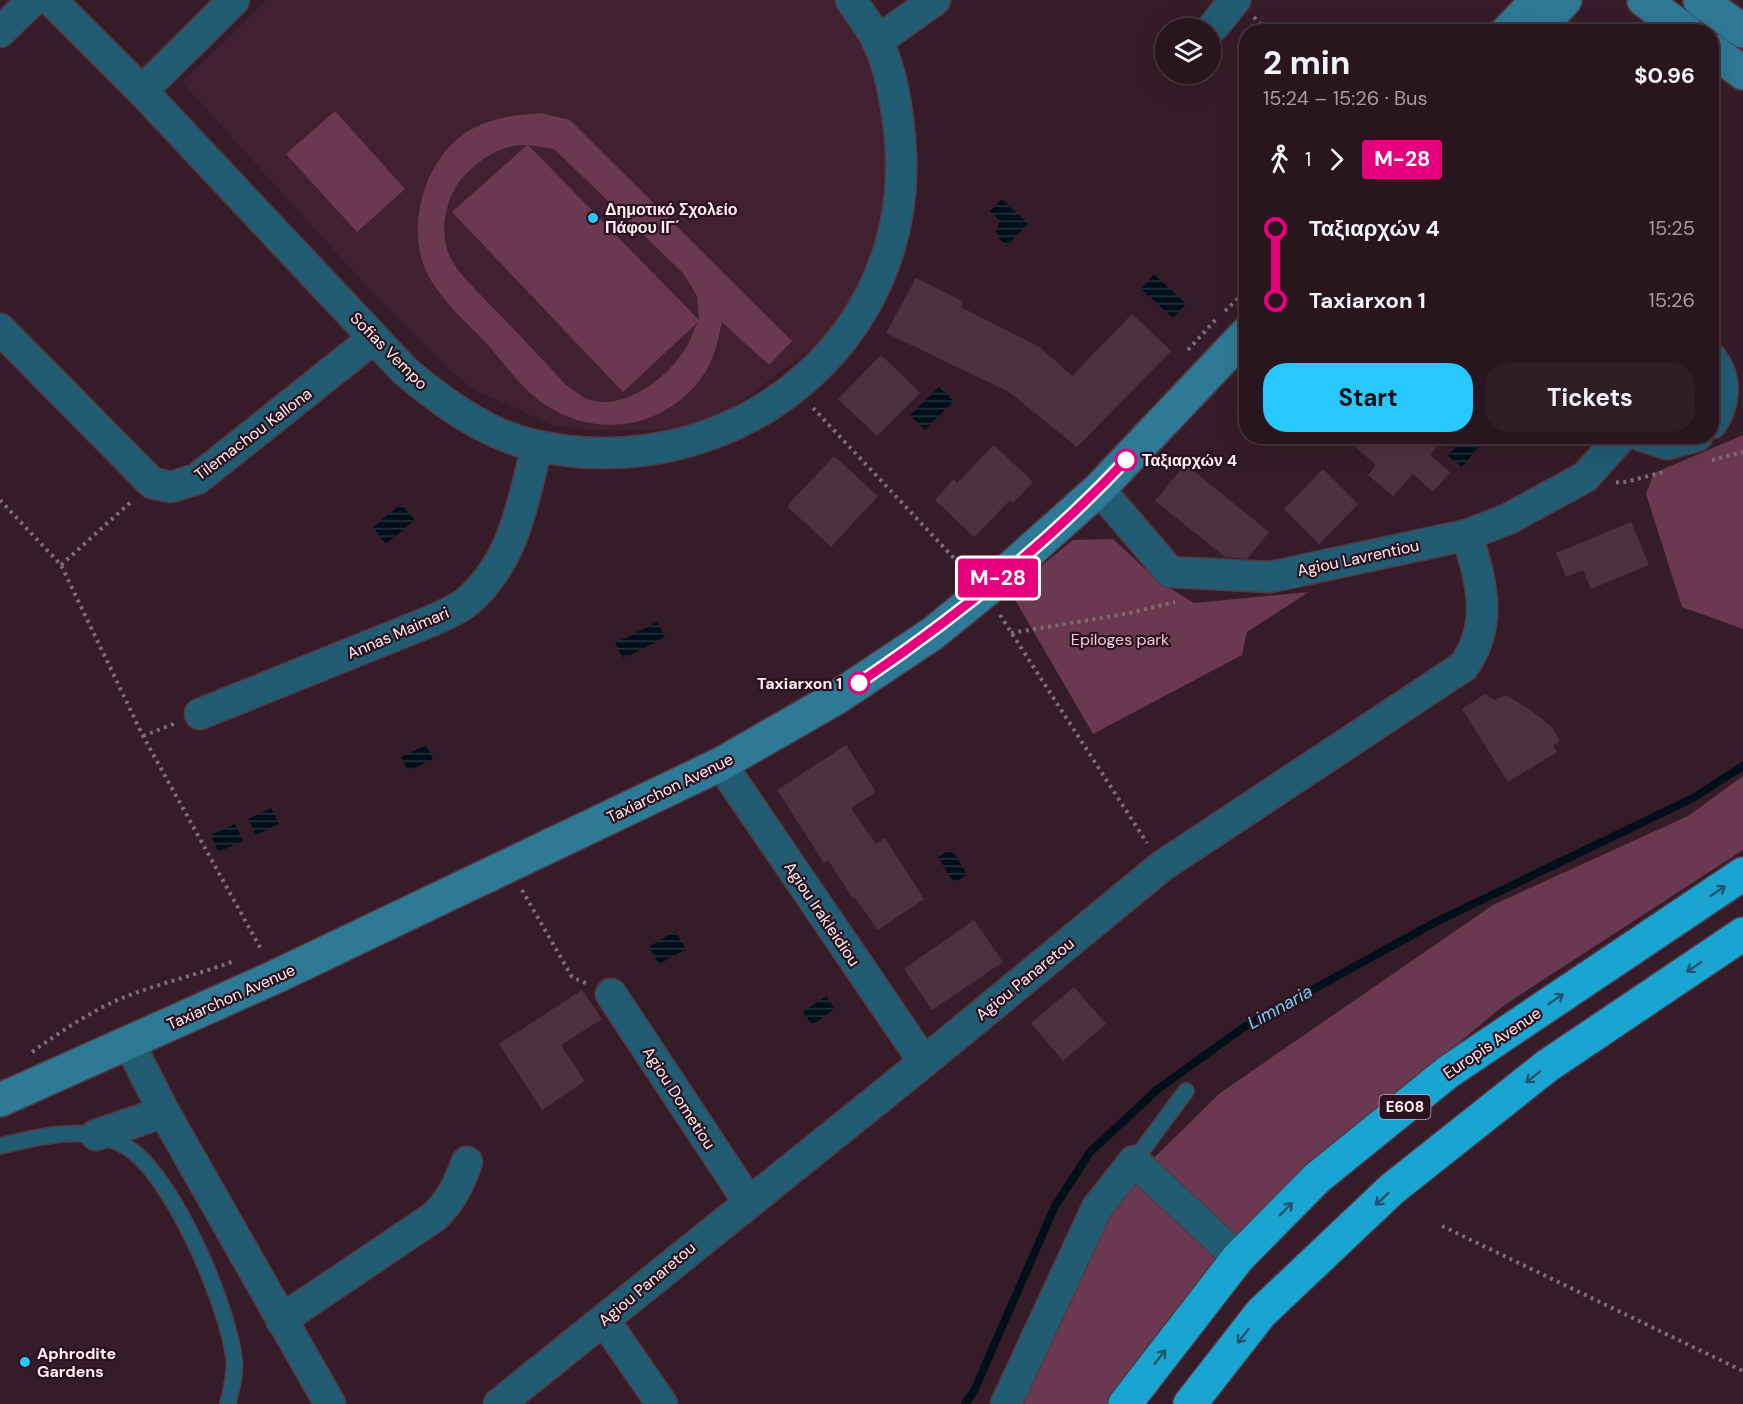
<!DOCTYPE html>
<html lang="en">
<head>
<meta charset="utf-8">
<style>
	body { margin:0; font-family:"DM Sans",sans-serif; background:#301e27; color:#f1f3f6; height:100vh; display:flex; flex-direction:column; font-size:22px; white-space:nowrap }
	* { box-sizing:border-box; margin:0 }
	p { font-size:20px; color:#a59fa4 }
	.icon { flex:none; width:33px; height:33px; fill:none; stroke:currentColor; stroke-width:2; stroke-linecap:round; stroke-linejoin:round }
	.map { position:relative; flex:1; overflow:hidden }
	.panel { position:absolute; left:1239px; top:24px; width:480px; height:420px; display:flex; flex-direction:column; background:#28151e; border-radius:24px; box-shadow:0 6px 24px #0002,0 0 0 2px #44343c }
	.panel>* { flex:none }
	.badge { padding:0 12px; border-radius:4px; font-size:21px; line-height:39px }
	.controls { position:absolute; left:1155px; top:18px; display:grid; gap:12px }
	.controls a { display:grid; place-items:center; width:66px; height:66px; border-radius:50%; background:#28151e; box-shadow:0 6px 24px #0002,0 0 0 2px #44343c; font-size:30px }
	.map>.badge { position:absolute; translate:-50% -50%; box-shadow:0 0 0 3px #fff }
	.legs { display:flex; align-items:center; gap:9px; height:66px; padding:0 24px; font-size:20px }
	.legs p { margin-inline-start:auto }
	.headline { display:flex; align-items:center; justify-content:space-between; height:102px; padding:0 24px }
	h1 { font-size:33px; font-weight:700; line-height:45px }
	.button { display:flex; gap:12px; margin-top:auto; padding:12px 24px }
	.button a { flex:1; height:69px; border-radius:24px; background:#27c8ff; color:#111; font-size:24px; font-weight:700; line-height:69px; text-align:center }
	.button a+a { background:#301e27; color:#f1f3f6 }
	ul { padding:0 24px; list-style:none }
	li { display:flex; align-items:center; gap:21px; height:72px; font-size:22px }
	li i { display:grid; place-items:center; width:9px; height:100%; margin:0 8px; background:currentColor }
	li i::after { content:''; width:15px; height:15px; margin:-8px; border:4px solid; border-radius:50%; background:#28151e }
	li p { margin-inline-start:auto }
	li:first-child i { background:linear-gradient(#0000 50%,currentColor 0) }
	li:last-child i { background:linear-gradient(currentColor 50%,#0000 0) }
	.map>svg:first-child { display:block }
</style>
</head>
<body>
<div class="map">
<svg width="1743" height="1404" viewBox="0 0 1743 1404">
	<defs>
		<pattern id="water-rules" width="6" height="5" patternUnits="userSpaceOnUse" patternTransform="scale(1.5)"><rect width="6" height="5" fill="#000f19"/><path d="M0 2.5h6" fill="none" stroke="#26323b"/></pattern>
	</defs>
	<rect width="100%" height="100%" fill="#361c28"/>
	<!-- built -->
	<path fill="#412031" d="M 267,0 L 833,0 L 864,42 L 875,74 L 887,126 L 887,190 L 875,246 L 861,286 L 826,337 L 794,362 L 722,415 L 673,429 L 588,430 L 552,425 L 475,390 L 453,373 L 359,278 L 182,82 Z"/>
	<!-- park -->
	<g fill="#6a3851" fill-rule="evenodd">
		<path d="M 335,111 L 405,189 L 357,232 L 286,154 Z"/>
		<path d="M 541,113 L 570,120 L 792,341 L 769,365 L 722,322 C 718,340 715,358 704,374 C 671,424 605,440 552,409 C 525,394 506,365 485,342 C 469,325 450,308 436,288 C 410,253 414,204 434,168 C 459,124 495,116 541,113 ZM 527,145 L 452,212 L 623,392 L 698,322 C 694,329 692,337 688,344 C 672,375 622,415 585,398 C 579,395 572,389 566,385 C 542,359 518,333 493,308 C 479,292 461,277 451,259 C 438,234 445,197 463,177 C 480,159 501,144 527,145 ZM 528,145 L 554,149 L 683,273 L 697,296 L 699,320 Z"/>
		<path d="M 1743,435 L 1743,629 L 1682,607 L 1646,494 L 1654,473 Z"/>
		<path d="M 1113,539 L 1157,580 L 1194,603 L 1309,592 L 1247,632 L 1242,655 L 1093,734 L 1010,591 L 1073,540 Z"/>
		<path d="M 1743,776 L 1743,850 L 1503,1006 L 1281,1191 L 1123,1404 L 1024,1404 L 1107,1204 L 1220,1093 L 1493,905 L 1688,816 Z"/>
	</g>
	<!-- water -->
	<g fill="url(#water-rules)">
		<path d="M 1002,199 L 1028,224 L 1007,246 L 999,238 L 996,231 L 1000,221 L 990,211 Z"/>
		<path d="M 1154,274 L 1186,304 L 1173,318 L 1141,289 Z"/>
		<path d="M 939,387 L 954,401 L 925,430 L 910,415 Z"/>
		<path d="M 1465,436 L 1481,437 L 1485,439 L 1462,467 L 1448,456 Z"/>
		<path d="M 401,504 L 415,520 L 386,544 L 373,527 Z"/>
		<path d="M 657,622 L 665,637 L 623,659 L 615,643 Z"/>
		<path d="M 426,745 L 433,759 L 408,771 L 401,757 Z"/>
		<path d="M 271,808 L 279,824 L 256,835 L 248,819 Z"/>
		<path d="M 235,824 L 243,841 L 218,852 L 211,835 Z"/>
		<path d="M 952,849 L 967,875 L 954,883 L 938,857 Z"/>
		<path d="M 675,931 L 686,949 L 659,964 L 649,947 Z"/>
		<path d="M 826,996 L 835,1009 L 812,1025 L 803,1012 Z"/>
	</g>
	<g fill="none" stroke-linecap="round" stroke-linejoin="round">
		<!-- stream -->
		<path stroke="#000f19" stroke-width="8" d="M 965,1404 L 974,1391 L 1055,1206 L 1090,1152 L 1158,1089 L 1244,1027 L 1436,922 L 1693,798 L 1743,766"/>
	</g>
	<!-- building -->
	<g fill="#4d313e">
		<path d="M 916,278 L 964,302 L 961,307 L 1041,348 L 1072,376 L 1132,314 L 1171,351 L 1077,447 L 1009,392 L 886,333 Z"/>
		<path d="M 881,355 L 920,393 L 877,436 L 838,399 Z"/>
		<path d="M 1343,436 L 1446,436 L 1430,455 L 1450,472 L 1433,492 L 1413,474 L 1393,496 L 1368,475 L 1376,465 Z"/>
		<path d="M 994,445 L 1033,482 L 1013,503 L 1010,500 L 974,537 L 935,500 L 954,479 L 957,483 Z"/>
		<path d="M 834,456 L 878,496 L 831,547 L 787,506 Z"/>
		<path d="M 1185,464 L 1269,532 L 1247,559 L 1225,557 L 1155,501 Z"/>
		<path d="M 1323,469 L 1358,504 L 1319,544 L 1284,509 Z"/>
		<path d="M 1631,522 L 1649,565 L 1591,589 L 1583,570 L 1566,577 L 1556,553 Z"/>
		<path d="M 1485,694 L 1495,700 L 1506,695 L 1533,712 L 1551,726 L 1560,741 L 1553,746 L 1557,752 L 1508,782 L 1462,709 Z"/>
		<path d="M 846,745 L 876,792 L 851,808 L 876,844 L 885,838 L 924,899 L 878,930 L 856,899 L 854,900 L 828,860 L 824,863 L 777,790 Z"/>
		<path d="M 974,920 L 1003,962 L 932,1010 L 904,969 Z"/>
		<path d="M 1074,987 L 1106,1024 L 1063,1061 L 1031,1023 Z"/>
		<path d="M 582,990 L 602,1019 L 561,1045 L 585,1081 L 542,1110 L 499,1044 Z"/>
	</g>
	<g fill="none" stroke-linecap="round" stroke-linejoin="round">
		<defs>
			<g id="lane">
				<path d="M 0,1146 C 40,1136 86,1124 125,1146 C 172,1172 228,1306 234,1359 C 236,1374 231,1389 228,1404"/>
				<path d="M 1134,1161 L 1186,1091"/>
			</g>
			<g id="street">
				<path d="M 51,0 L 142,91 L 405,371 C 443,403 488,436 538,446 C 732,487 918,342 900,139 C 897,106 892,73 878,42 C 871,27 860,14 851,0"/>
				<path d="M 1214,26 L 1235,0"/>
				<path d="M 0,32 L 33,0"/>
				<path d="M 877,41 L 935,0"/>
				<path d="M 142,91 L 234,0"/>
				<path d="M 0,329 L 152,483 L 171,487 L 197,479 L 374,338"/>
				<path d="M 1712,359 C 1727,378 1725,404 1712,423"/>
				<path d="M 1642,436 L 1667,444 L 1697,436"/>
				<path d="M 1099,489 L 1170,572 L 1270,577 L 1467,535 L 1508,519 L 1585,477 L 1622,436"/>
				<path d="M 200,714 L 431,621 C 443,615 458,610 468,601 C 514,561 523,502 537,446"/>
				<path d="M 721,764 L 924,1062"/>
				<path d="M 611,994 L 748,1201"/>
				<path d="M 129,1043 L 164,1112 L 330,1404"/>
				<path d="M 96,1135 L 164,1112"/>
				<path d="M 281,1320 L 434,1217 C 451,1201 459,1184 467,1162"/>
				<path d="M 604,1320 L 662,1404"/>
				<path d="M 499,1404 L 924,1062 L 1162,866 L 1464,666 C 1494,622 1481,582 1467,535"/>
				<path d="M 1006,1404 L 1097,1208 L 1134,1161 L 1238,1258"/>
			</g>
			<g id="secondary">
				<path d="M 1644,0 L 1687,32"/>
				<path d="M 1700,0 L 1743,31"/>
				<path d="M 1507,32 L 1538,0"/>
				<path d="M 1534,32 L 1565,0"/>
				<path d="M 1712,50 L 1743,73"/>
				<path d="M 0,1100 L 275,977 L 721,764 L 836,698 L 932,634 L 985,591 L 1099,489 L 1246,334"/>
			</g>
			<g id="highway">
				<path d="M 1125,1404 L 1238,1258 L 1317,1178 L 1448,1072 L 1743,874"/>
				<path d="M 1190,1404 L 1261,1313 L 1392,1189 L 1547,1066 L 1743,934"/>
			</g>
		</defs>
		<!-- lane casing -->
		<use href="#lane" stroke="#523a45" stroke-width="18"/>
		<!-- street casing -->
		<use href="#street" stroke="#523a45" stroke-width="33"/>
		<!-- secondary casing -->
		<use href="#secondary" stroke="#523a45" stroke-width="36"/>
		<!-- highway casing -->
		<use href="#highway" stroke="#523a45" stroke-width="36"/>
		<!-- path -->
		<g stroke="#806a73" stroke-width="4" stroke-dasharray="3 4.5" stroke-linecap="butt">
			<path d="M 1254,17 L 1268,32"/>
			<path d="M 1225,311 L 1246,291"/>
			<path d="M 1188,350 L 1217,318"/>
			<path d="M 813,408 L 966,571"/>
			<path d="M 1712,460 L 1743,452"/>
			<path d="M 1616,482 L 1621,483 L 1664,472"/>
			<path d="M 0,500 L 61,565 L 143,736 L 262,951"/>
			<path d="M 61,565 L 133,500"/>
			<path d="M 1000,615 L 1147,843"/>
			<path d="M 1011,633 L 1125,614 L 1175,602"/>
			<path d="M 143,736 L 176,723"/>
			<path d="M 522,890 L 572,977 L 588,984"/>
			<path d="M 32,1052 C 66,1028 101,1004 141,991 C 172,980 203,973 234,961"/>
			<path d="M 1442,1226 L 1743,1371"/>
		</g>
		<!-- lane -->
		<use href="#lane" stroke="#215c73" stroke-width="15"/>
		<!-- street -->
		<use href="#street" stroke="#215c73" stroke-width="30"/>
		<!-- secondary -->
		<use href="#secondary" stroke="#2e7996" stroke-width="33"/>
		<!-- highway -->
		<use href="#highway" stroke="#19a4d1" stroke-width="33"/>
	</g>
	<!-- one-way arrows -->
	<defs><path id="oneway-shaft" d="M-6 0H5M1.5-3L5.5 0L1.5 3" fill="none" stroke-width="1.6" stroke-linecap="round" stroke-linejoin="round" transform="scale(1.5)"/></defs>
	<g stroke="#23546f">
		<use href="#oneway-shaft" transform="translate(1718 891) rotate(-34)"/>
		<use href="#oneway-shaft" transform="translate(1694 967) rotate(146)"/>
		<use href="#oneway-shaft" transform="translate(1556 999) rotate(-34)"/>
		<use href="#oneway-shaft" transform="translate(1533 1077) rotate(141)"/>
		<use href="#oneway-shaft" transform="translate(1382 1199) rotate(137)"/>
		<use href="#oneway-shaft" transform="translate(1286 1209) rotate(-45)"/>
		<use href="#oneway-shaft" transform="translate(1243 1336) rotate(128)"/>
		<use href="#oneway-shaft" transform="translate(1160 1357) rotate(-52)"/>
	</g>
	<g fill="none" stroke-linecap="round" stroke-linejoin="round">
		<defs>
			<path id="line-1" d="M 859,683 C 955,618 1047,544 1126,460"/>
		</defs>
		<!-- line-1 casing -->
		<use href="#line-1" stroke="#fff" stroke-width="14"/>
		<!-- line-1 -->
		<use href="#line-1" stroke="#e6007e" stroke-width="9"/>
	</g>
	<!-- markers -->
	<g fill="#27c8ff" stroke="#2b121f" stroke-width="2">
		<circle cx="593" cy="218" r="6"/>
		<circle cx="25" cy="1362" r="6"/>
	</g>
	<g fill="#fff" stroke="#e6007e" stroke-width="3">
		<circle cx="1126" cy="460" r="10"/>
		<circle cx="859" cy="683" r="10"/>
	</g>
	<g text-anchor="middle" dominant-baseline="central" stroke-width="4.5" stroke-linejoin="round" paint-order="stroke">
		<!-- shield labels -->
		<rect fill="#2b121f" stroke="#bfadb5" stroke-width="1.5" x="1379.5" y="1095" width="51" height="24" rx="4.5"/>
		<g font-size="15" font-weight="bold" fill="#feeff5">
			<text x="1405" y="1107">E608</text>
		</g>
		<!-- poi labels -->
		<g font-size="16" font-weight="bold" fill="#feeff5" stroke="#2b121f" text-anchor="start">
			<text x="605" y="209">Δημοτικό Σχολείο<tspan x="605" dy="18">Πάφου ΙΓ΄</tspan></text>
			<text x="37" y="1353">Aphrodite<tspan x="37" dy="18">Gardens</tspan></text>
		</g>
		<!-- street labels -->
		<g font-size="16" fill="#feeff5" stroke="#2b121f">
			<text transform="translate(389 351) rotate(45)">Sofias Vempo</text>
			<text transform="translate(253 434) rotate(-37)">Tilemachou Kallona</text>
			<text transform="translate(1358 558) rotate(-12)">Agiou Lavrentiou</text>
			<text transform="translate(398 633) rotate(-23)">Annas Maimari</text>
			<text transform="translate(670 788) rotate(-26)">Taxiarchon Avenue</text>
			<text transform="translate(822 914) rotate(56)">Agiou Irakleidiou</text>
			<text transform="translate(1025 979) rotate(-39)">Agiou Panaretou</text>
			<text transform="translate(231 997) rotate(-24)">Taxiarchon Avenue</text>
			<text transform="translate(1492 1043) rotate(-34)">Europis Avenue</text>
			<text transform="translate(679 1098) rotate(57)">Agiou Dometiou</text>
			<text transform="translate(647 1284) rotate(-40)">Agiou Panaretou</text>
		</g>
		<!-- stop labels -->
		<g font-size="16" font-weight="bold" fill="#feeff5" stroke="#2b121f" text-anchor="start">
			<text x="1142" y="460">Ταξιαρχών 4</text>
			<text x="842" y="683" text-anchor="end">Taxiarxon 1</text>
		</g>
		<!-- park labels -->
		<g font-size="16" fill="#f4ccde" stroke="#2b121f">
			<text x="1120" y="639">Epiloges park</text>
		</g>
		<!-- water labels -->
		<g font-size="18" font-style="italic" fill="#75cff5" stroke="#2b121f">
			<text transform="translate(1280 1007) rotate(-29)">Limnaria</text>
		</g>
	</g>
</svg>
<div class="controls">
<a><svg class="icon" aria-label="layers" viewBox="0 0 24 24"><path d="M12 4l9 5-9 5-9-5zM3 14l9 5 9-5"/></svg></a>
</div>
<b class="badge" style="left:998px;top:578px;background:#e6007e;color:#fff">M-28</b>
<section class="panel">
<div class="headline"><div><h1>2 min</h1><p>15:24 – 15:26 · Bus</p></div><b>$0.96</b></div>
<div class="legs"><svg class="icon" aria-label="walk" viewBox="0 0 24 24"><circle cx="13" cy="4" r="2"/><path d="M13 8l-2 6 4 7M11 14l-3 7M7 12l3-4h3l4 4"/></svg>1<svg class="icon" aria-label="forward" viewBox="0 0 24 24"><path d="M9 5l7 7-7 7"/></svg><b class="badge" style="background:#e6007e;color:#fff">M-28</b></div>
<ul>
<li><i style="color:#e6007e"></i><b>Ταξιαρχών 4</b><p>15:25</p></li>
<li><i style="color:#e6007e"></i><b>Taxiarxon 1</b><p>15:26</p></li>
</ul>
<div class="button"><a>Start</a><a>Tickets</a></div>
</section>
</div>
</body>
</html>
